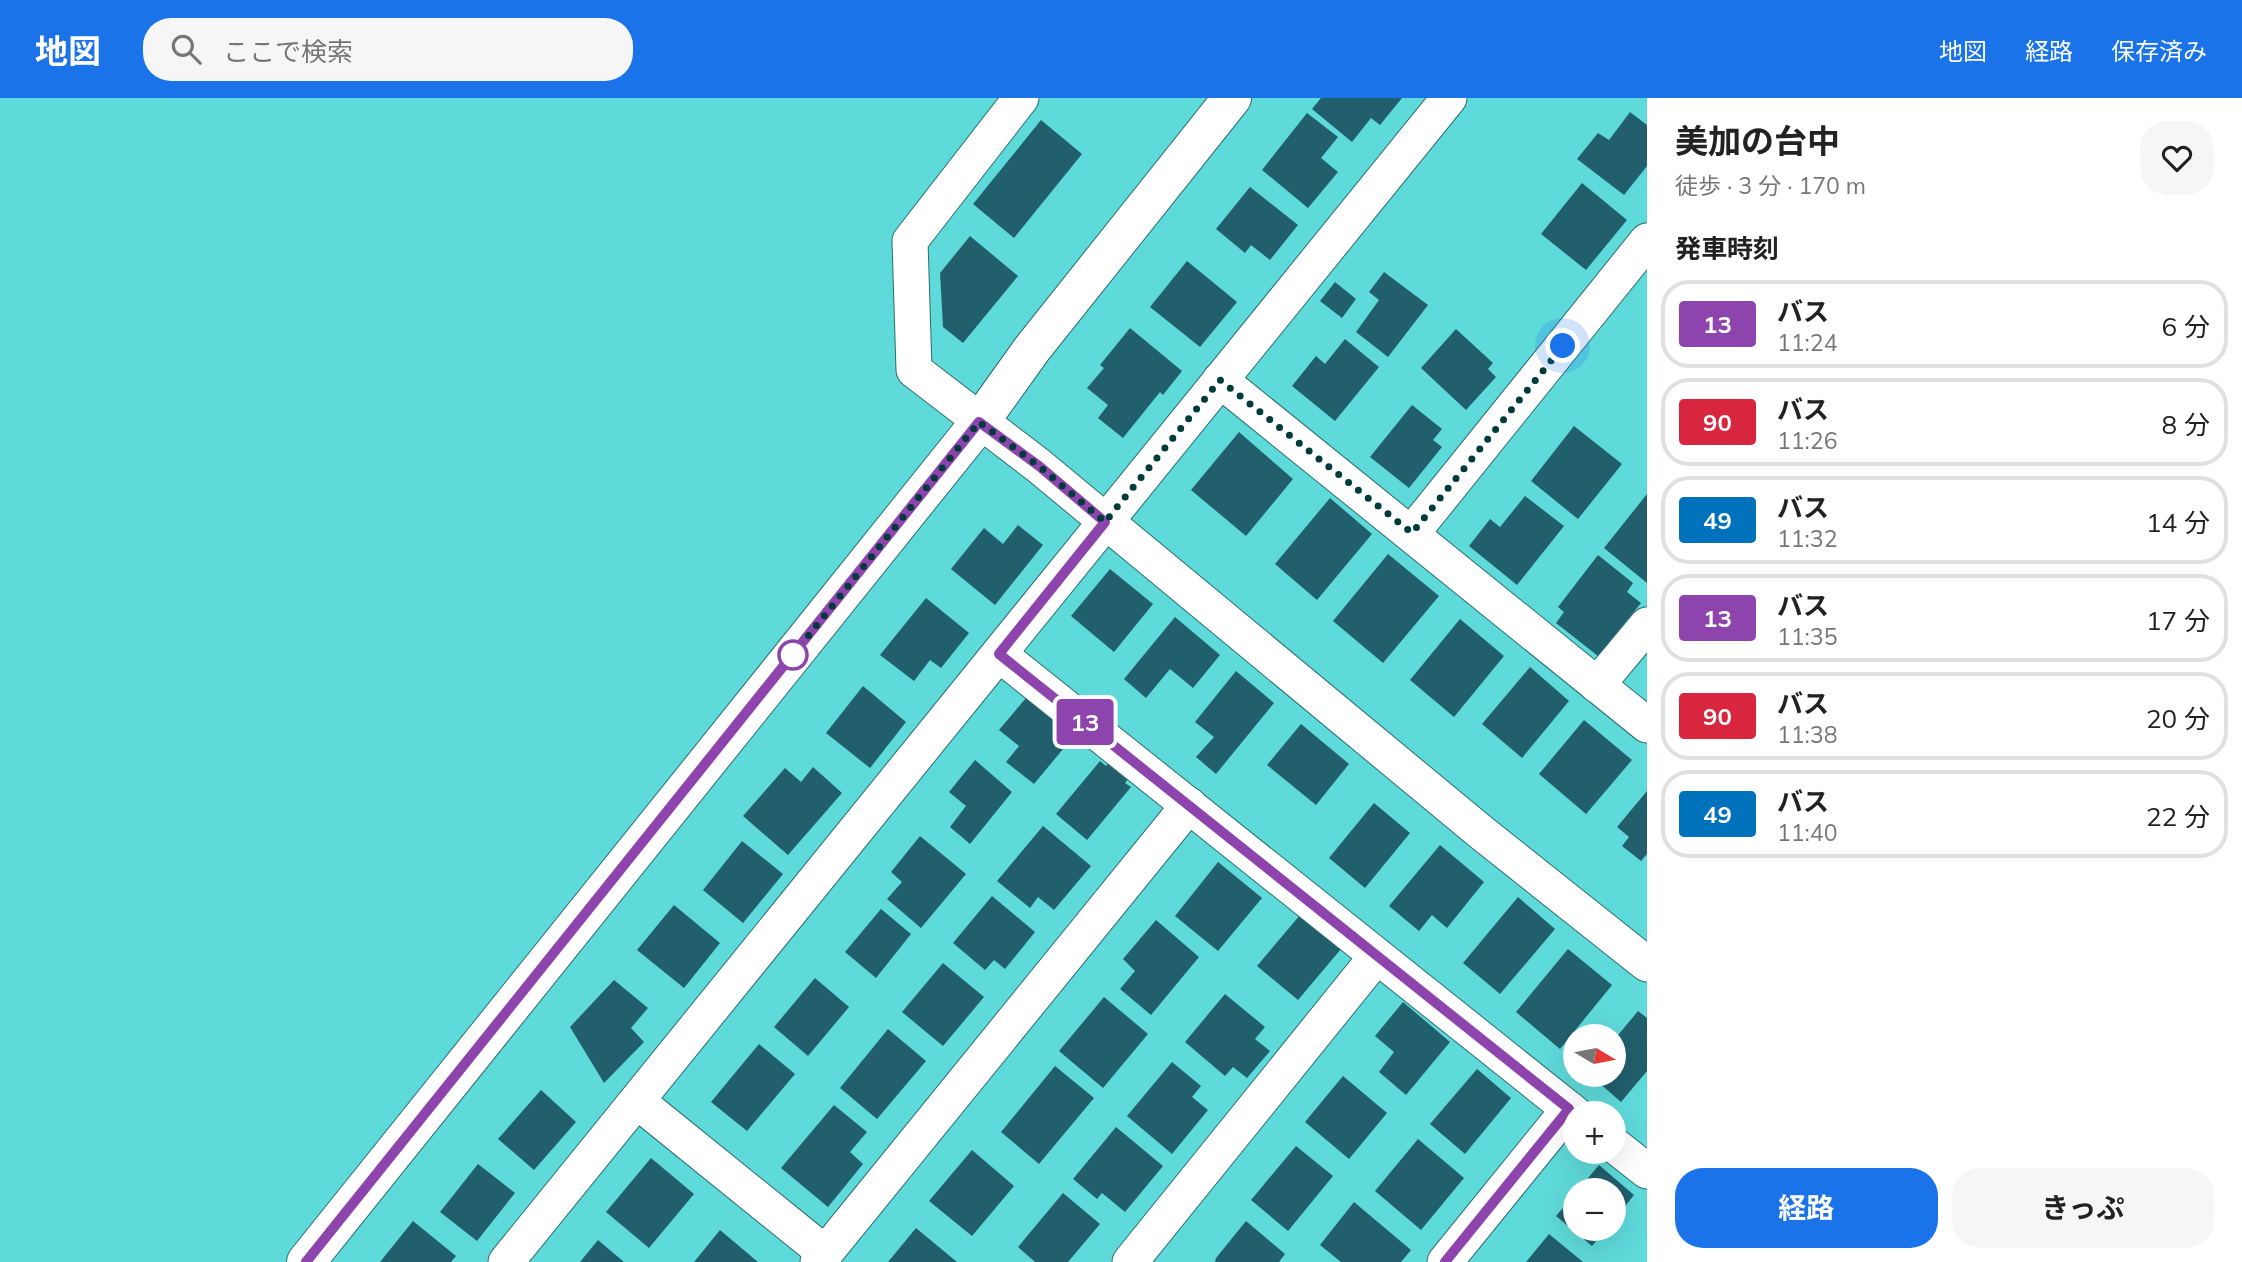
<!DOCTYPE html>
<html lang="ja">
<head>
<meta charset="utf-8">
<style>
	body { margin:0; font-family:Mulish,"Noto Sans JP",sans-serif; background:#f6f6f6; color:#222; height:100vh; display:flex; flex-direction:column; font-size:26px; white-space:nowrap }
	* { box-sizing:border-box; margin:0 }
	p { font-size:23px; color:#767676 }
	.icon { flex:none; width:38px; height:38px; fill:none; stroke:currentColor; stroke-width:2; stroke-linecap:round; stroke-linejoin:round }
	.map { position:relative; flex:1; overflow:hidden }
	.sheet { display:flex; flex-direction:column; background:#fff; width:595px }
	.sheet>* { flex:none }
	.badge { padding:0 14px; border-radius:5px; font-size:24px; line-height:46px }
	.needle { width:46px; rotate:100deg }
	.buttons { position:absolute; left:1563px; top:926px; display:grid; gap:14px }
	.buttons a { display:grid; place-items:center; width:63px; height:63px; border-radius:50%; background:#fff; box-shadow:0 7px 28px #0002; font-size:35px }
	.you { position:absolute; width:35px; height:35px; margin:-18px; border:5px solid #fff; border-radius:50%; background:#1a73e8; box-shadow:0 0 0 10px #1a73e833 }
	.map>.badge { position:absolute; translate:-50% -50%; box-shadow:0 0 0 4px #fff }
	h2 { padding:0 28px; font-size:26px; line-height:63px }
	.round { display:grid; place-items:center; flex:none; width:74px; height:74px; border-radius:28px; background:#f6f6f6 }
	.headline { display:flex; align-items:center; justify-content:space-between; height:119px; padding:0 28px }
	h1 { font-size:33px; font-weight:700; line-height:52px }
	.cta { display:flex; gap:14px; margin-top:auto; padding:14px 28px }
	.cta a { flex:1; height:80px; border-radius:28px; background:#1a73e8; color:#fff; font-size:28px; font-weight:700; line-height:80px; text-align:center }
	.cta a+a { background:#f6f6f6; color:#222 }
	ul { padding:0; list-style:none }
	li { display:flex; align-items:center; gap:21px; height:88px; margin:0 14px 10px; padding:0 14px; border:4px solid #e0e0e0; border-radius:28px }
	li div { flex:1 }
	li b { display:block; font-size:26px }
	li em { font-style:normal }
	li .badge { min-width:77px; font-weight:700; text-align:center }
	header { display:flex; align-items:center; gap:42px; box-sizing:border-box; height:98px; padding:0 35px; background:#1a73e8; color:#fff }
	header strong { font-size:33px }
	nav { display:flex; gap:38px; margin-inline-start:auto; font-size:24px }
	.search { width:490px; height:63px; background:#f6f6f6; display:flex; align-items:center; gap:18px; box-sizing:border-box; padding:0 24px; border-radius:28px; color:#767676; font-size:26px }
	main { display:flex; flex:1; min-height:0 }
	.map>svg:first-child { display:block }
</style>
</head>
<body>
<header>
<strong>地図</strong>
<div class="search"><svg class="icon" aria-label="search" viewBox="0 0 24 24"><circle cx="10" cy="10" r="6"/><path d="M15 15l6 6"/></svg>ここで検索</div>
<nav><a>地図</a><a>経路</a><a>保存済み</a></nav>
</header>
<main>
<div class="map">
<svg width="1647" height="1164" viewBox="0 0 1647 1164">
	<rect width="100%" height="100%" fill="#5fdadb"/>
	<!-- building -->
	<g fill="#225f6d">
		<path d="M 1321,0 L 1402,0 L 1380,27 L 1371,20 L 1352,44 L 1312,11 Z"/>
		<path d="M 1630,14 L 1647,27 L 1647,68 L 1624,97 L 1577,61 L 1598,35 L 1609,42 Z"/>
		<path d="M 1307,15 L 1338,39 L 1321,60 L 1338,74 L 1308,110 L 1262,72 Z"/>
		<path d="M 1041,22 L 1082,56 L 1014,140 L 973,106 Z"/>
		<path d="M 1582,85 L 1627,122 L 1586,172 L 1541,136 Z"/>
		<path d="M 1250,89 L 1298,127 L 1270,162 L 1251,147 L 1245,155 L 1216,131 Z"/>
		<path d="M 970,138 L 1018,178 L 963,245 L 943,229 L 940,175 Z"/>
		<path d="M 1187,163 L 1237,204 L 1200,249 L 1150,209 Z"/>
		<path d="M 1384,174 L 1428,207 L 1388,259 L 1356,234 L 1379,202 L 1369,194 Z"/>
		<path d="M 1335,184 L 1356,201 L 1342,220 L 1320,203 Z"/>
		<path d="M 1130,230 L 1182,273 L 1163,297 L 1160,294 L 1123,340 L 1098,320 L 1108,307 L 1087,290 L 1104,270 L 1100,267 Z"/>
		<path d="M 1456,231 L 1493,265 L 1488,271 L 1496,279 L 1466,312 L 1421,270 Z"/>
		<path d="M 1345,241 L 1379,269 L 1335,323 L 1292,288 L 1316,258 L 1325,266 Z"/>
		<path d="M 1412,307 L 1442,331 L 1433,342 L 1442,349 L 1409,390 L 1370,359 Z"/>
		<path d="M 1574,328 L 1622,366 L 1578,421 L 1531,383 Z"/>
		<path d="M 1239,334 L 1293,381 L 1246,438 L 1191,392 Z"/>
		<path d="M 1647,396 L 1647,485 L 1604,450 Z"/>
		<path d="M 1525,398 L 1564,428 L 1517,487 L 1469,448 L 1490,421 L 1500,429 Z"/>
		<path d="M 1330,400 L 1372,436 L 1317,502 L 1275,466 Z"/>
		<path d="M 1018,427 L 1043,447 L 995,507 L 951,471 L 984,430 L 1003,446 Z"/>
		<path d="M 1388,456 L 1439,498 L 1383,565 L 1333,523 Z"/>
		<path d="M 1598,457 L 1633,485 L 1627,494 L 1641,505 L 1598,558 L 1556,525 L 1564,514 L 1558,509 Z"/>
		<path d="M 1110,471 L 1153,506 L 1114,554 L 1071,518 Z"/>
		<path d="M 926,500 L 969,535 L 941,570 L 930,562 L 914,583 L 880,557 Z"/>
		<path d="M 1175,519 L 1220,557 L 1193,590 L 1170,571 L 1146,600 L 1124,581 Z"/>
		<path d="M 1460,521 L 1504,558 L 1454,619 L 1410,582 Z"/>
		<path d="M 1530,569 L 1569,603 L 1522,660 L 1482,626 Z"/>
		<path d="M 1236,573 L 1274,605 L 1216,676 L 1196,659 L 1214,639 L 1195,624 Z"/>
		<path d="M 863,588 L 906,624 L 870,670 L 826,635 Z"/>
		<path d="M 1026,600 L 1073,639 L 1034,686 L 1006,664 L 1019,648 L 999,632 Z"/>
		<path d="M 1584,622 L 1632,662 L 1586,716 L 1539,676 Z"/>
		<path d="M 1301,626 L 1349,666 L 1316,707 L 1267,667 Z"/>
		<path d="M 1112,661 L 1131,677 L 1125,685 L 1131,689 L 1087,742 L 1056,716 L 1100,663 L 1106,668 Z"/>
		<path d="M 975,662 L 1012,694 L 970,746 L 950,729 L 966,708 L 949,694 Z"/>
		<path d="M 813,669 L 842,695 L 788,757 L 743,718 L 785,670 L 801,684 Z"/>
		<path d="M 1647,693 L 1647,756 L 1641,763 L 1622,748 L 1629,739 L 1617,729 Z"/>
		<path d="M 1374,705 L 1410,735 L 1365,790 L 1329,760 Z"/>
		<path d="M 1043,728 L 1091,768 L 1054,812 L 1038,799 L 1030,810 L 997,783 Z"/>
		<path d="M 920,738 L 966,776 L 921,830 L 887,801 L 902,784 L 891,774 Z"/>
		<path d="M 742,743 L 783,776 L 743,825 L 703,792 Z"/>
		<path d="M 1440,747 L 1484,784 L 1447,830 L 1432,817 L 1419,833 L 1389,808 Z"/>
		<path d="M 1218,764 L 1262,800 L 1218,853 L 1175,818 Z"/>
		<path d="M 992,798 L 1035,834 L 1005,871 L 994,862 L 985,872 L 953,845 Z"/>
		<path d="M 1518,799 L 1555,831 L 1500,896 L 1463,865 Z"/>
		<path d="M 674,807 L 720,845 L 684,890 L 637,852 Z"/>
		<path d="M 881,811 L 911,836 L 876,880 L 845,854 Z"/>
		<path d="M 1300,817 L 1341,851 L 1298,902 L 1257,868 Z"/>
		<path d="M 1156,822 L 1199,859 L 1151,917 L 1120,891 L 1135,873 L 1123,861 Z"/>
		<path d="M 1568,851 L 1612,887 L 1560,951 L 1516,914 Z"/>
		<path d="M 943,865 L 984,899 L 943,948 L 902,914 Z"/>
		<path d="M 815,880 L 849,909 L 808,958 L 774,929 Z"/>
		<path d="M 614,882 L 648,910 L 631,930 L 644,944 L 604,985 L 570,929 Z"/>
		<path d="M 1225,896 L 1265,929 L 1255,941 L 1270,953 L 1247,980 L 1233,969 L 1225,978 L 1185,944 Z"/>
		<path d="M 1104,899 L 1148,936 L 1103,990 L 1059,953 Z"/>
		<path d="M 1403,904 L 1450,944 L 1406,997 L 1379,974 L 1394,954 L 1375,938 Z"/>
		<path d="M 1638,913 L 1647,920 L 1647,973 L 1621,1004 L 1589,976 L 1614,976 L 1614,942 Z"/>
		<path d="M 888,931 L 926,963 L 877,1021 L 840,990 Z"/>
		<path d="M 759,946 L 795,976 L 747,1033 L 711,1004 Z"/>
		<path d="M 1172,964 L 1201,988 L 1192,999 L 1208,1012 L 1172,1056 L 1127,1018 Z"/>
		<path d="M 1055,968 L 1094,1000 L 1039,1066 L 1001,1034 Z"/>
		<path d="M 1477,971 L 1511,1000 L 1465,1056 L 1430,1026 Z"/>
		<path d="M 1343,978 L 1387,1015 L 1349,1061 L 1305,1024 Z"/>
		<path d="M 541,992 L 576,1024 L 534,1072 L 498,1041 Z"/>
		<path d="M 834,1007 L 867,1034 L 850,1054 L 863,1066 L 828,1109 L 781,1070 Z"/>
		<path d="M 1116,1029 L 1163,1068 L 1125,1114 L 1102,1095 L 1097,1101 L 1073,1081 Z"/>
		<path d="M 1418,1041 L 1464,1080 L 1421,1132 L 1375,1093 Z"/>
		<path d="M 1296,1048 L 1333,1078 L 1288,1133 L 1251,1102 Z"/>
		<path d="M 972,1052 L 1014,1088 L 972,1138 L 929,1103 Z"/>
		<path d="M 651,1060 L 694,1096 L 649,1150 L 606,1114 Z"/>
		<path d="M 478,1066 L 515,1095 L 477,1143 L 440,1114 Z"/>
		<path d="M 1599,1067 L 1634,1097 L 1614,1122 L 1614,1092 L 1578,1092 Z"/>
		<path d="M 1063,1095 L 1100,1126 L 1068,1164 L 1035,1164 L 1018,1149 Z"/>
		<path d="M 1575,1096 L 1575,1130 L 1607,1130 L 1592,1148 L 1556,1118 Z"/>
		<path d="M 1354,1104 L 1411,1152 L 1401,1164 L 1341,1164 L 1320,1147 Z"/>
		<path d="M 413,1123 L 456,1158 L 451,1164 L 380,1164 Z"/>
		<path d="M 1246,1123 L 1285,1156 L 1279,1164 L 1215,1164 L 1216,1160 Z"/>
		<path d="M 916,1130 L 957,1164 L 888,1164 Z"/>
		<path d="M 720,1132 L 758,1164 L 694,1164 Z"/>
		<path d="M 1549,1136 L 1583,1164 L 1526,1164 Z"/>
		<path d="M 598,1142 L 624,1164 L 580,1164 Z"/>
	</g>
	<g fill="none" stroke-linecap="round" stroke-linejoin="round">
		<defs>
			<g id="street">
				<path d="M 1021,0 L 910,143 L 914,272 L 1039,368 L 1482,735 L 1647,866"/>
				<path d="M 1220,282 L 1647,627"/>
				<path d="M 1412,435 L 1647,143"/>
				<path d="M 999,556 L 1575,1016"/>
				<path d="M 1597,587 L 1647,527"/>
				<path d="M 637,1003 L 825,1155"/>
				<path d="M 1614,1047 L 1647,1073"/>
				<path d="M 506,1164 L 1449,0"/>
				<path d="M 818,1164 L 1189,707"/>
				<path d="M 1130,1164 L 1377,858"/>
				<path d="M 1445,1164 L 1569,1011"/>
			</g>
			<path id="secondary" d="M 306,1164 L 979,325 L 1032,251 L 1232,0"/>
		</defs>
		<!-- street casing -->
		<use href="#street" stroke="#2d6e6e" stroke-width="37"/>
		<!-- secondary casing -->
		<use href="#secondary" stroke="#2d6e6e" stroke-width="40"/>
		<!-- street -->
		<use href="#street" stroke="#fff" stroke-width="35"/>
		<!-- secondary -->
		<use href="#secondary" stroke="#fff" stroke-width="38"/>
	</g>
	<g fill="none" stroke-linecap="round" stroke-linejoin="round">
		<defs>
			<path id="line" d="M 306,1164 L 979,324 L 1039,368 L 1105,424 L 999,556 L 1569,1011 L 1445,1164"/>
		</defs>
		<!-- line casing -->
		<use href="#line" stroke="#fff" stroke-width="16"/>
		<!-- line -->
		<use href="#line" stroke="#8e44ad" stroke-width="10"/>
		<!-- walk -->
		<path stroke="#003b3c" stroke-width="7" stroke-dasharray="0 12.6" d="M 793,557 L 789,562 L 979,324 L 1039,368 L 1105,424 L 1220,282 L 1412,435 L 1563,248"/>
	</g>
	<!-- markers -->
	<circle fill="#fff" stroke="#8e44ad" stroke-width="3.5" cx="793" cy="557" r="14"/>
</svg>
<div class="buttons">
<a><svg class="needle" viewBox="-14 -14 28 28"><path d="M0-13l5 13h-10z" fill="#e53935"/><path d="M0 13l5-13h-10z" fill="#767676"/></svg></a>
<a>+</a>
<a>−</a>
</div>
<div class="you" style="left:1563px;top:248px"></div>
<b class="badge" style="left:1085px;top:624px;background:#8e44ad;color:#fff">13</b>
</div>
<section class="sheet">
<div class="headline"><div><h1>美加の台中</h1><p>徒歩 · 3 分 · 170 m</p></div><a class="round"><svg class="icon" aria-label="heart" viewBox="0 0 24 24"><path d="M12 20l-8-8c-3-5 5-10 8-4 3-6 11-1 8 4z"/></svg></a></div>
<h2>発車時刻</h2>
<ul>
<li><span class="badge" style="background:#8e44ad;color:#fff">13</span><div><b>バス</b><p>11:24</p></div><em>6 分</em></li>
<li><span class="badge" style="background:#d7263d;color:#fff">90</span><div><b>バス</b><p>11:26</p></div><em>8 分</em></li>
<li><span class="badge" style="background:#0072bc;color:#fff">49</span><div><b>バス</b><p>11:32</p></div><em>14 分</em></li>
<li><span class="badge" style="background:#8e44ad;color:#fff">13</span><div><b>バス</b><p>11:35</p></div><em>17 分</em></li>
<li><span class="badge" style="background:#d7263d;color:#fff">90</span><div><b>バス</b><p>11:38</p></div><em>20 分</em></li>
<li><span class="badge" style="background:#0072bc;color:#fff">49</span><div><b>バス</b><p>11:40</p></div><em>22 分</em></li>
</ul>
<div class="cta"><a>経路</a><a>きっぷ</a></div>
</section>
</main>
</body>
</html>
